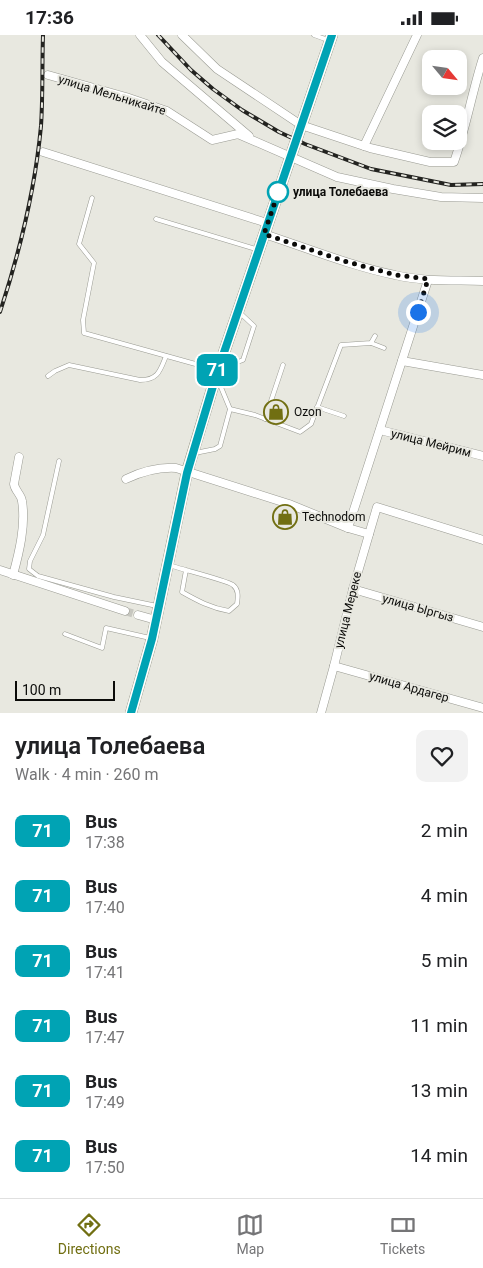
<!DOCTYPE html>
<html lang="en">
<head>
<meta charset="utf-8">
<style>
	body { margin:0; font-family:Roboto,sans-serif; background:#f2f2f2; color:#202124; height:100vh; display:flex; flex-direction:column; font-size:19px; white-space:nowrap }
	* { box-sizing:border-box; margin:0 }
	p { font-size:16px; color:#757577 }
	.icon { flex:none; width:28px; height:28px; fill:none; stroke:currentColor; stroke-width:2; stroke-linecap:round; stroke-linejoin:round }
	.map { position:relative; height:678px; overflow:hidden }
	.details { display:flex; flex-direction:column; background:#fff; flex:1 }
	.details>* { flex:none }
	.badge { padding:0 10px; border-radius:8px; font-size:18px; line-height:32px }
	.needle { width:32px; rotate:119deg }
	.tools { position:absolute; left:422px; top:15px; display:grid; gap:10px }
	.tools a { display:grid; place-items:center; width:45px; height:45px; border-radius:10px; background:#fff; box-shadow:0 2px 8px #0003; font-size:25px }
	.scale { position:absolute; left:15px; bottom:12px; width:100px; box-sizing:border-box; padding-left:5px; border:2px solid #0b0b09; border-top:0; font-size:14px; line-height:18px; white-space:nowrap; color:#0b0b09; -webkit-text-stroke:4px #e8e8e0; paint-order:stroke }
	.you { position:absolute; width:25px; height:25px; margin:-12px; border:4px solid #fff; border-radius:50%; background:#1a73e8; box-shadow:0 0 0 8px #1a73e833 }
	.map>.badge { position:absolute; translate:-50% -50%; box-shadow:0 0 0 2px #fff }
	.round { display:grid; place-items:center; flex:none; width:52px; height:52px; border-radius:10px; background:#f2f2f2 }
	.summary { display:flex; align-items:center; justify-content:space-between; height:85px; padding:0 15px }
	h1 { font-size:24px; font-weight:600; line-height:38px }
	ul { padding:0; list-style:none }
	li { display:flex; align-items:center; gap:15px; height:65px; padding:0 15px }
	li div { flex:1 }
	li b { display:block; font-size:19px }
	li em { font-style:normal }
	li .badge { min-width:55px; font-weight:700; text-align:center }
	.status { display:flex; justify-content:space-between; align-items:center; height:35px; padding:0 25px; background:#fff; direction:ltr }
	.status svg { height:14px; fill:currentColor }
	.tab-bar { display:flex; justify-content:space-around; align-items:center; height:70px; border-top:1px solid #e0e0e0; background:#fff; font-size:14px; color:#757577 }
	.tab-bar a { display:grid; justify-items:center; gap:2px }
	.tab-bar .current { color:#716f12 }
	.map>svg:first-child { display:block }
</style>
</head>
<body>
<div class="status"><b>17:36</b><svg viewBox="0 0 49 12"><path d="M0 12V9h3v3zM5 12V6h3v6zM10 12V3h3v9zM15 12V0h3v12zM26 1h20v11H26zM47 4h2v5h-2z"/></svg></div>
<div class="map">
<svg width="483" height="678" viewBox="0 0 483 678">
	<rect width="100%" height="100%" fill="#e8e8e0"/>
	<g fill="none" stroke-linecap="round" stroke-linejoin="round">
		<!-- minor-tunnel -->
		<path stroke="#c7c7c0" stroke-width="8" stroke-dasharray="8 4" stroke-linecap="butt" d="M 125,576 L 138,580"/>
		<defs>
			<g id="service">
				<path d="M 314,0 L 328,5"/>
				<path d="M 92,163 L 79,209 L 94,228 L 83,285 L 84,298 L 217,335 L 243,325 L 254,291 L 239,277"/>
				<path d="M 156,184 L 256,214"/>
				<path d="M 371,308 L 384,313"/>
				<path d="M 48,341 L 55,336 L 69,330 L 140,345 C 158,345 160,336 166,321"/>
				<path d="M 317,372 L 344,381"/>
				<path d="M 230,374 L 255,380 L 300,397 L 311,389 L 341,310 L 371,308 L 375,301"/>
				<path d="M 265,384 L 283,330"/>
				<path d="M 195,418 L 215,414 L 220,411 L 230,374 L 218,345"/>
				<path d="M 59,426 L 43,500 L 30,526 L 29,534 L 38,541 L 114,562 L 157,571"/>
				<path d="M 169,530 C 180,534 226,545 233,550 C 239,555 238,562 237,569 L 229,576 C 211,573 198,566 182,557 L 186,535"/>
				<path d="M 65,599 L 102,613 L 106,593 L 150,603"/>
			</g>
			<g id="minor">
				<path d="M 140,0 L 162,27 L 249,101"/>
				<path d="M 182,0 L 217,34 L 301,90 L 370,113 L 430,127 L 454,127 C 466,93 472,57 483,23"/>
				<path d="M 48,40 L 126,62 L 167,76 L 212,105 L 238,99 L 337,142 L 393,154 L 441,162 L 483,163"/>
				<path d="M 364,111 L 417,0"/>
				<path d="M 43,117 L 267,188"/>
				<path d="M 264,199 C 307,213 351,231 395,240 C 424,247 454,245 483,246"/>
				<path d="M 402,326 L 483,340"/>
				<path d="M 380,395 L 483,421"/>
				<path d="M 126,444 C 141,437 159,432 176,433 L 289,469 L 348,493 L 369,499"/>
				<path d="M 348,493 L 428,245"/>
				<path d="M 0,535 L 125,576"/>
				<path d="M 13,540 C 19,518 26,490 22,466 C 21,459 15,456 14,449 L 19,422"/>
				<path d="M 353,554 L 483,592"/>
				<path d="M 138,580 L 156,585"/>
				<path d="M 334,631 L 483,673"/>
				<path d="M 321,678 L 334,631 L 353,554 L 377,472 L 483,505"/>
			</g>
			<path id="secondary" d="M 131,678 L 152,604 L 187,437 L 216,341 L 332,0"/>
		</defs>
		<!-- service casing -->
		<use href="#service" stroke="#999a92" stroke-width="5"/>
		<!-- minor casing -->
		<use href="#minor" stroke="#999a92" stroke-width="9"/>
		<!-- secondary casing -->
		<use href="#secondary" stroke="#999a92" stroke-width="12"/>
		<!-- service -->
		<use href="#service" stroke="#fff" stroke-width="4"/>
		<!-- minor -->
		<use href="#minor" stroke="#fff" stroke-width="8"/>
		<!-- secondary -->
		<use href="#secondary" stroke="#ebebc8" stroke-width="11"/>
		<defs>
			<g id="rail">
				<path d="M 158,0 L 191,35 L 213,54 L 242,75 L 279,97 L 305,109 L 371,134 L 451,150 L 483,149"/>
				<path d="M 0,277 C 20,216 35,155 41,91 C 43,61 42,30 43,0"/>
			</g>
		</defs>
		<!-- rail casing -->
		<use href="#rail" stroke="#232320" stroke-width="4"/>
		<!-- rail -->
		<use href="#rail" stroke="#e8e8e0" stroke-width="2" stroke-dasharray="5.5" stroke-linecap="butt"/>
	</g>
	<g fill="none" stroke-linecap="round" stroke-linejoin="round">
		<defs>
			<path id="line" d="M 131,678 L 152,604 L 187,438 L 216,341 L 332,0"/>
		</defs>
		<!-- line casing -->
		<use href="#line" stroke="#fff" stroke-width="11"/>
		<!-- line -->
		<use href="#line" stroke="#00a3b4" stroke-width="8"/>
		<!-- walk -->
		<path stroke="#0b0b09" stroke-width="5" stroke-dasharray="0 9" d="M 278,157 L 279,155 L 264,199 L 344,226 L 396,240 L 428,244 L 418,277"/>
	</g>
	<!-- icons -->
	<defs>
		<symbol id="shop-ring" viewBox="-11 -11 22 22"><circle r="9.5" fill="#e8e8e0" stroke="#716f12" stroke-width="1.5"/><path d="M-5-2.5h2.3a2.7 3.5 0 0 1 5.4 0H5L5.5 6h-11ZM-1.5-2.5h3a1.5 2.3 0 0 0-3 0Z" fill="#716f12"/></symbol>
	</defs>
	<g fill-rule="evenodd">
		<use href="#shop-ring" x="262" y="363" width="28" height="28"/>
		<use href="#shop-ring" x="271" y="468" width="28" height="28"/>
	</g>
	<!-- markers -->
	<circle fill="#fff" stroke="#00a3b4" stroke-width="2.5" cx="278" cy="157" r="10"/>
	<g text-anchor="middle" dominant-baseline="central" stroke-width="4" stroke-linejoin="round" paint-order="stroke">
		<!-- street labels -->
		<g font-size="12" fill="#0b0b09" stroke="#e8e8e0">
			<text transform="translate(112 60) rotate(17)">улица Мельникайте</text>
			<text transform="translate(431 408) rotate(14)">улица Мейрим</text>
			<text transform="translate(418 573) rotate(16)">улица Ыргыз</text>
			<text transform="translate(348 575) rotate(-76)">улица Мереке</text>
			<text transform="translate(409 652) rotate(16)">улица Ардагер</text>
		</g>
		<!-- stop labels -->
		<g font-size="12" font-weight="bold" fill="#0b0b09" stroke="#e8e8e0" text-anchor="start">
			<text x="293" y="157">улица Толебаева</text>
		</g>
		<!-- poi labels -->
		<g font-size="12" fill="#0b0b09" stroke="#e8e8e0" text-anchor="start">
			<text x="294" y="377">Ozon</text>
			<text x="302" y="482">Technodom</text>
		</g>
	</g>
</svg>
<div class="tools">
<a><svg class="needle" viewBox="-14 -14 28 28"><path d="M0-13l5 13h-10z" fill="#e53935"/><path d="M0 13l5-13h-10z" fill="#757577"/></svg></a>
<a><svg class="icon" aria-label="layers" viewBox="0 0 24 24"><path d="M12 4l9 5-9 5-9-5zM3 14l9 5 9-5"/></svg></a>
</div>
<div class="scale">100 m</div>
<div class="you" style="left:418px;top:277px"></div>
<b class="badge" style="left:217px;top:335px;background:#00a3b4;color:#fff">71</b>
</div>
<section class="details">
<div class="summary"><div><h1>улица Толебаева</h1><p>Walk · 4 min · 260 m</p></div><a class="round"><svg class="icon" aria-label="heart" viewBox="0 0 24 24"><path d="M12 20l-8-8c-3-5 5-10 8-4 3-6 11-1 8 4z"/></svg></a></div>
<ul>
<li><span class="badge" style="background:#00a3b4;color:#fff">71</span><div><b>Bus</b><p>17:38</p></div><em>2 min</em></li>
<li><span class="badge" style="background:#00a3b4;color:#fff">71</span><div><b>Bus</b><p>17:40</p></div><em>4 min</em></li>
<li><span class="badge" style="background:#00a3b4;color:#fff">71</span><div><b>Bus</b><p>17:41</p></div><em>5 min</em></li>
<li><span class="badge" style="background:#00a3b4;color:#fff">71</span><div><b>Bus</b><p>17:47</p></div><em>11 min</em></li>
<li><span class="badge" style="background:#00a3b4;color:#fff">71</span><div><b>Bus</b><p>17:49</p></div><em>13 min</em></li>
<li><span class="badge" style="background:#00a3b4;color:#fff">71</span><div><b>Bus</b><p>17:50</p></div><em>14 min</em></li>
</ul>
</section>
<nav class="tab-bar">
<a class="current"><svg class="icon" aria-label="directions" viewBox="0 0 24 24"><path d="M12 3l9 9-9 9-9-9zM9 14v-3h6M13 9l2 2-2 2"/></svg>Directions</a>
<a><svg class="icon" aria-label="map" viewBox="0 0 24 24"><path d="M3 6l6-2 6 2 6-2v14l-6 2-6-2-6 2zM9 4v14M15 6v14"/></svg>Map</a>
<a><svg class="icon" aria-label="tickets" viewBox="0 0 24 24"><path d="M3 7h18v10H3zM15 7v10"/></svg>Tickets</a>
</nav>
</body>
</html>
